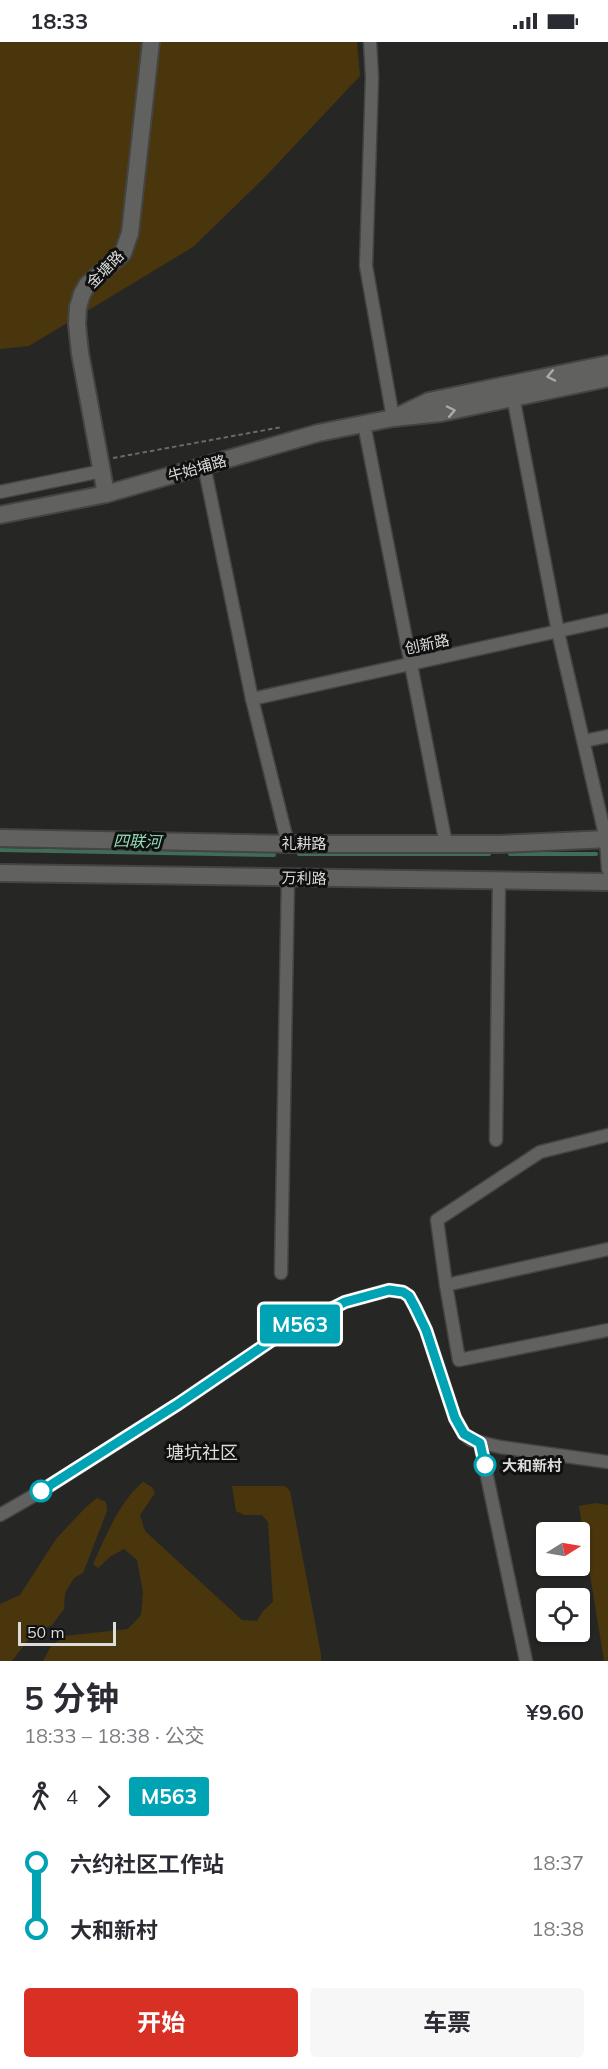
<!DOCTYPE html>
<html lang="zh">
<head>
<meta charset="utf-8">
<style>
	body { margin:0; font-family:Mulish,"Noto Sans SC",sans-serif; background:#f7f7f7; color:#2b2b33; height:100vh; display:flex; flex-direction:column; font-size:22px; white-space:nowrap }
	* { box-sizing:border-box; margin:0 }
	p { font-size:20px; color:#7c7c81 }
	.icon { flex:none; width:33px; height:33px; fill:none; stroke:currentColor; stroke-width:2; stroke-linecap:round; stroke-linejoin:round }
	.map { position:relative; height:1619px; overflow:hidden }
	.side { display:flex; flex-direction:column; background:#fff; flex:1 }
	.side>* { flex:none }
	.badge { padding:0 12px; border-radius:4px; font-size:21px; line-height:39px }
	.needle { width:39px; rotate:79deg }
	.buttons { position:absolute; left:536px; top:1480px; display:grid; gap:12px }
	.buttons a { display:grid; place-items:center; width:54px; height:54px; border-radius:6px; background:#fff; box-shadow:0 2px 4px #0004; font-size:30px }
	.scale { position:absolute; left:18px; bottom:15px; width:98px; box-sizing:border-box; padding-left:6px; border:3px solid #dcdddb; border-top:0; font-size:16px; line-height:21px; white-space:nowrap; color:#dcdddb; -webkit-text-stroke:4px #0f100f; paint-order:stroke }
	.map>.badge { position:absolute; translate:-50% -50%; box-shadow:0 0 0 3px #fff }
	.legs { display:flex; align-items:center; gap:9px; height:66px; padding:0 24px; font-size:20px }
	.legs p { margin-inline-start:auto }
	.summary { display:flex; align-items:center; justify-content:space-between; height:102px; padding:0 24px }
	h1 { font-size:33px; font-weight:700; line-height:45px }
	.button { display:flex; gap:12px; margin-top:auto; padding:12px 24px }
	.button a { flex:1; height:69px; border-radius:6px; background:#d93025; color:#fff; font-size:24px; font-weight:700; line-height:69px; text-align:center }
	.button a+a { background:#f7f7f7; color:#2b2b33 }
	ul { padding:0 24px; list-style:none }
	li { display:flex; align-items:center; gap:21px; height:66px; font-size:22px }
	li i { display:grid; place-items:center; width:9px; height:100%; margin:0 8px; background:currentColor }
	li i::after { content:''; width:15px; height:15px; margin:-8px; border:4px solid; border-radius:50%; background:#fff }
	li p { margin-inline-start:auto }
	li:first-child i { background:linear-gradient(#0000 50%,currentColor 0) }
	li:last-child i { background:linear-gradient(currentColor 50%,#0000 0) }
	.status { display:flex; justify-content:space-between; align-items:center; height:42px; padding:0 30px; background:#fff; direction:ltr }
	.status svg { height:16px; fill:currentColor }
	.map>svg:first-child { display:block }
</style>
</head>
<body>
<div class="status"><b>18:33</b><svg viewBox="0 0 49 12"><path d="M0 12V9h3v3zM5 12V6h3v6zM10 12V3h3v9zM15 12V0h3v12zM26 1h20v11H26zM47 4h2v5h-2z"/></svg></div>
<div class="map">
<svg width="608" height="1619" viewBox="0 0 608 1619">
	<rect width="100%" height="100%" fill="#262724"/>
	<!-- green -->
	<g fill="#4a360d">
		<path d="M 0,0 L 357,0 L 360,34 L 264,136 L 193,205 L 29,304 L 0,307 Z"/>
		<path d="M 143,1440 L 152,1445 L 155,1451 L 140,1473 L 145,1489 L 242,1578 L 257,1579 L 263,1569 L 273,1560 L 268,1480 L 262,1473 L 244,1473 L 236,1469 L 232,1444 L 285,1444 L 290,1449 L 321,1612 L 321,1619 L 43,1619 L 51,1604 L 65,1594 L 128,1587 L 141,1573 L 143,1550 L 137,1518 L 124,1507 L 111,1514 L 98,1526 L 93,1522 C 106,1494 119,1460 143,1440 Z"/>
		<path d="M 97,1456 L 106,1460 L 107,1469 L 83,1531 L 74,1536 L 65,1551 L 64,1567 L 52,1583 L 31,1594 L 12,1619 L 0,1619 L 0,1562 L 20,1553 L 56,1497 L 86,1465 Z"/>
		<path d="M 595,1461 L 608,1463 L 608,1619 L 604,1619 L 579,1464 Z"/>
	</g>
	<g fill="none" stroke-linecap="round" stroke-linejoin="round">
		<!-- stream -->
		<g stroke="#3f6d57" stroke-width="4">
			<path d="M 0,808 L 274,813"/>
			<path d="M 299,812 L 489,812"/>
			<path d="M 510,812 L 596,812"/>
		</g>
		<defs>
			<g id="street">
				<path d="M 370,0 L 372,35 L 366,224 L 393,376"/>
				<path d="M 512,349 L 558,590 L 606,797 L 608,827"/>
				<path d="M 364,382 L 446,802"/>
				<path d="M 204,423 L 252,657 L 288,802"/>
				<path d="M 0,450 L 102,429"/>
				<path d="M 252,657 L 608,578"/>
				<path d="M 584,699 L 608,694"/>
				<path d="M 608,1093 L 540,1110 L 437,1178 L 446,1243 L 459,1318 L 608,1288"/>
				<path d="M 496,1098 L 499,838"/>
				<path d="M 281,1231 L 288,835"/>
				<path d="M 446,1243 L 608,1207"/>
				<path d="M 480,1401 L 526,1619"/>
				<path d="M 0,1473 L 40,1450 L 178,1362 L 281,1292 L 345,1260 L 389,1248 L 403,1250 L 409,1254 L 415,1265 L 426,1288 L 455,1376 L 464,1392 L 471,1398 L 500,1405 L 608,1420"/>
			</g>
			<g id="secondary">
				<path d="M 400,373 L 429,359 L 608,322"/>
				<path d="M 106,452 L 80,311 L 77,282 L 78,265 L 82,252 L 87,243 L 123,211 L 130,191 L 151,0"/>
				<path d="M 0,473 L 106,452 L 318,391 L 393,376 L 441,371 L 608,336"/>
				<path d="M 0,796 L 288,802 L 500,802 L 608,797"/>
				<path d="M 0,831 L 608,840"/>
			</g>
		</defs>
		<!-- street casing -->
		<use href="#street" stroke="#444543" stroke-width="15"/>
		<!-- secondary casing -->
		<use href="#secondary" stroke="#444543" stroke-width="20"/>
		<!-- path -->
		<path stroke="#696a67" stroke-width="2" stroke-dasharray="4.5 3" stroke-linecap="butt" d="M 113,416 L 282,385"/>
		<!-- street -->
		<use href="#street" stroke="#61625f" stroke-width="12"/>
		<!-- secondary -->
		<use href="#secondary" stroke="#61625f" stroke-width="16"/>
	</g>
	<!-- one-way arrows -->
	<defs><path id="oneway-chevron" d="M-2-3.5L2.5 0L-2 3.5" fill="none" stroke-width="1.6" stroke-linecap="round" stroke-linejoin="round" transform="scale(1.5)"/></defs>
	<g stroke="#abaca9">
		<use href="#oneway-chevron" transform="translate(551 334) rotate(168)"/>
		<use href="#oneway-chevron" transform="translate(451 369) rotate(-12)"/>
	</g>
	<g fill="none" stroke-linecap="round" stroke-linejoin="round">
		<defs>
			<path id="line-1" d="M 41,1449 L 178,1362 L 281,1292 L 345,1260 L 389,1248 L 403,1250 L 409,1254 L 415,1265 L 426,1288 L 455,1376 L 464,1392 L 480,1401 L 485,1423"/>
		</defs>
		<!-- line-1 casing -->
		<use href="#line-1" stroke="#fff" stroke-width="14"/>
		<!-- line-1 -->
		<use href="#line-1" stroke="#00a3b4" stroke-width="9"/>
	</g>
	<!-- markers -->
	<g fill="#fff" stroke="#00a3b4" stroke-width="3">
		<circle cx="485" cy="1423" r="10"/>
		<circle cx="41" cy="1449" r="10"/>
	</g>
	<g text-anchor="middle" dominant-baseline="central" stroke-width="6" stroke-linejoin="round" paint-order="stroke">
		<!-- street labels -->
		<g font-size="15" fill="#dcdddb" stroke="#0f100f">
			<text transform="translate(105 227) rotate(-46)">金塘路</text>
			<text transform="translate(197 426) rotate(-16)">牛始埔路</text>
			<text transform="translate(427 602) rotate(-12)">创新路</text>
			<text x="304" y="801">礼耕路</text>
			<text transform="translate(304 836) rotate(1)">万利路</text>
		</g>
		<!-- stop labels -->
		<g font-size="15" font-weight="bold" fill="#dcdddb" stroke="#0f100f" text-anchor="start">
			<text x="502" y="1423">大和新村</text>
		</g>
		<!-- water labels -->
		<g font-size="16" font-style="italic" fill="#91deb7" stroke="#0f100f">
			<text transform="translate(137 799) rotate(1)">四联河</text>
		</g>
		<!-- quarter labels -->
		<g font-size="18" fill="#dcdeda" stroke="#0f100f">
			<text x="202" y="1410">塘坑社区</text>
		</g>
	</g>
</svg>
<div class="buttons">
<a><svg class="needle" viewBox="-14 -14 28 28"><path d="M0-13l5 13h-10z" fill="#e53935"/><path d="M0 13l5-13h-10z" fill="#7c7c81"/></svg></a>
<a><svg class="icon" aria-label="locate" viewBox="0 0 24 24"><circle cx="12" cy="12" r="6"/><path d="M12 2v4M12 18v4M2 12h4M18 12h4"/></svg></a>
</div>
<div class="scale">50 m</div>
<b class="badge" style="left:300px;top:1282px;background:#00a3b4;color:#fff">M563</b>
</div>
<section class="side">
<div class="summary"><div><h1>5 分钟</h1><p>18:33 – 18:38 · 公交</p></div><b>¥9.60</b></div>
<div class="legs"><svg class="icon" aria-label="walk" viewBox="0 0 24 24"><circle cx="13" cy="4" r="2"/><path d="M13 8l-2 6 4 7M11 14l-3 7M7 12l3-4h3l4 4"/></svg>4<svg class="icon" aria-label="forward" viewBox="0 0 24 24"><path d="M9 5l7 7-7 7"/></svg><b class="badge" style="background:#00a3b4;color:#fff">M563</b></div>
<ul>
<li><i style="color:#00a3b4"></i><b>六约社区工作站</b><p>18:37</p></li>
<li><i style="color:#00a3b4"></i><b>大和新村</b><p>18:38</p></li>
</ul>
<div class="button"><a>开始</a><a>车票</a></div>
</section>
</body>
</html>
